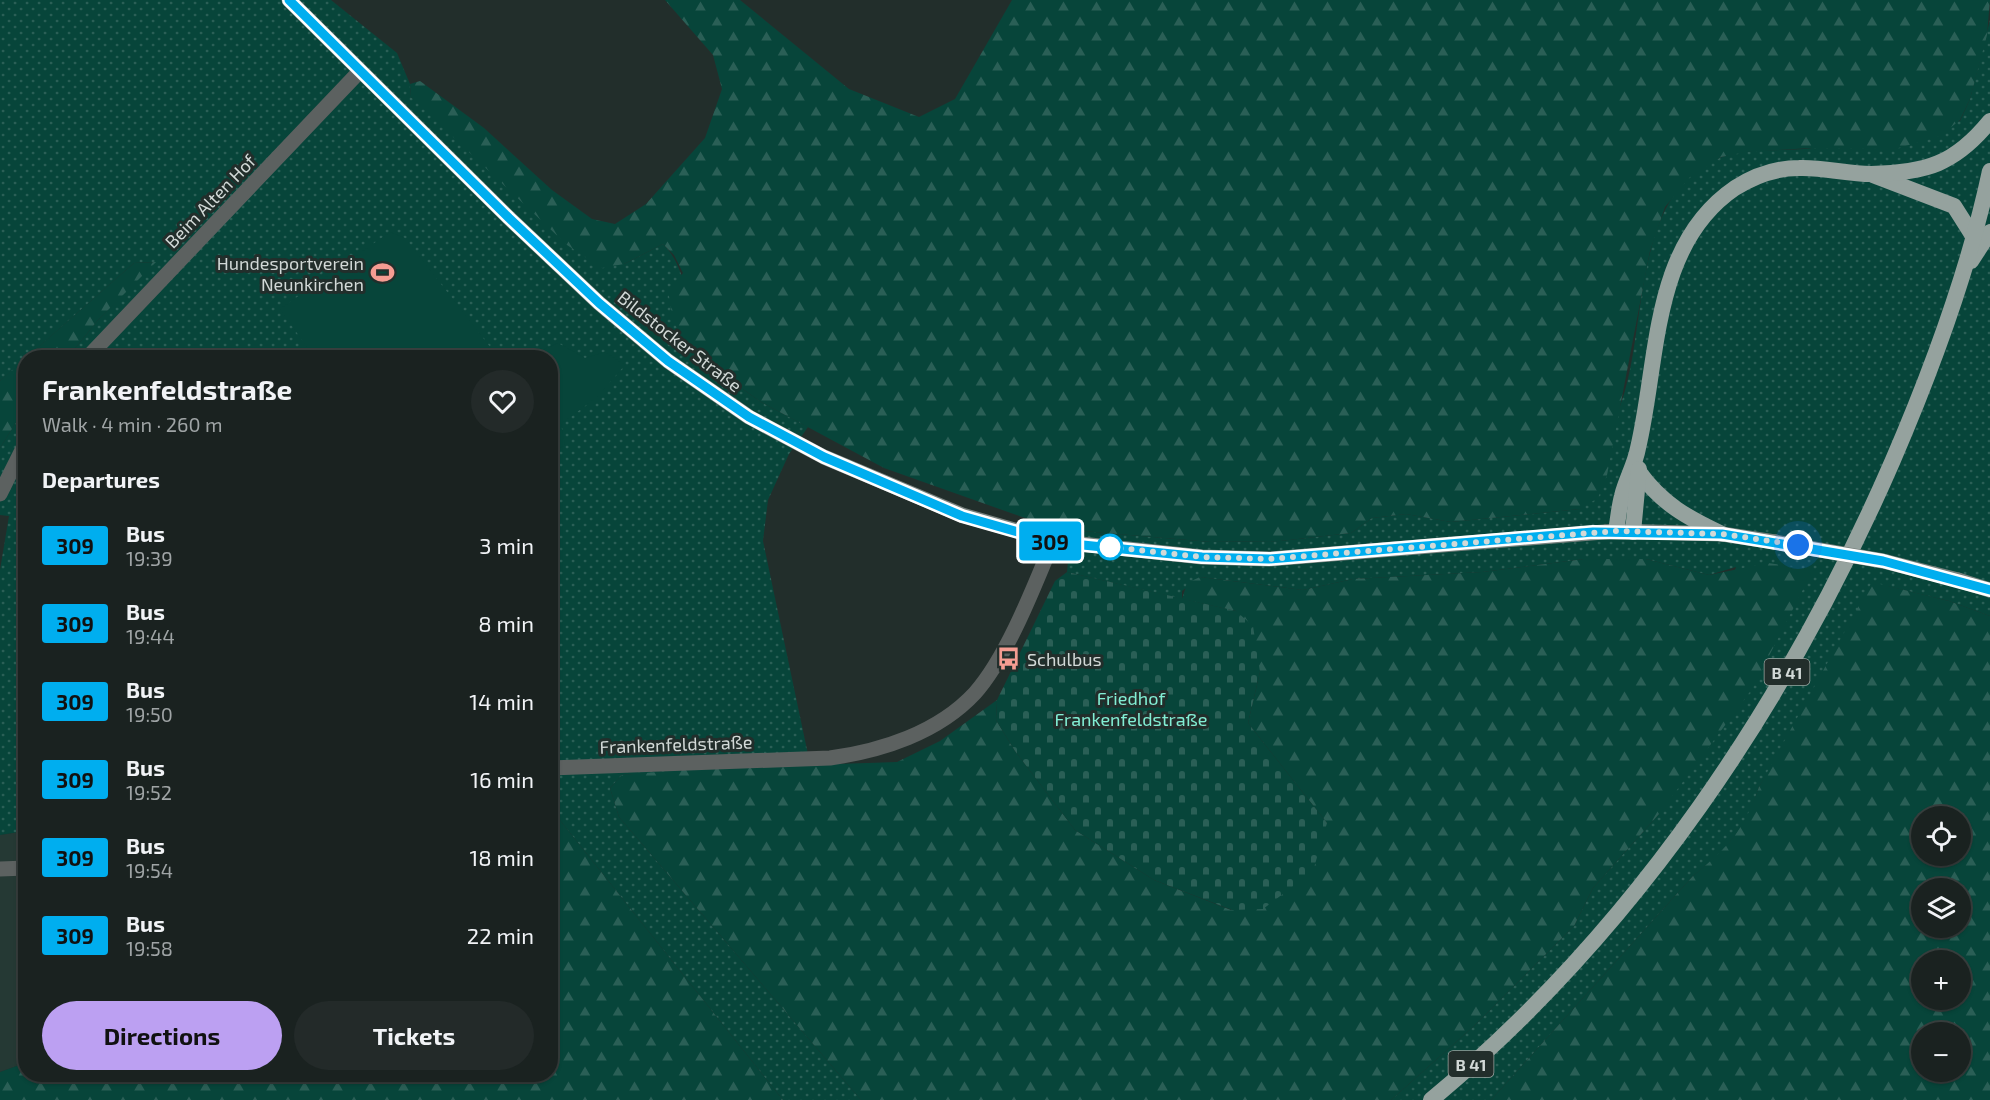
<!DOCTYPE html>
<html lang="en">
<head>
<meta charset="utf-8">
<style>
	body { margin:0; font-family:"Exo 2",sans-serif; background:#232a29; color:#f1f3f6; height:100vh; display:flex; flex-direction:column; font-size:22px; white-space:nowrap }
	* { box-sizing:border-box; margin:0 }
	p { font-size:20px; color:#9fa4a5 }
	.icon { flex:none; width:33px; height:33px; fill:none; stroke:currentColor; stroke-width:2; stroke-linecap:round; stroke-linejoin:round }
	.map { position:relative; flex:1; overflow:hidden }
	.panel { position:absolute; left:18px; top:350px; width:540px; height:732px; display:flex; flex-direction:column; background:#1a2220; border-radius:24px; box-shadow:0 2px 4px #0004,0 0 0 2px #383f3e }
	.panel>* { flex:none }
	.badge { padding:0 12px; border-radius:4px; font-size:21px; line-height:39px }
	.fabs { position:absolute; left:1911px; top:806px; display:grid; gap:12px }
	.fabs a { display:grid; place-items:center; width:60px; height:60px; border-radius:50%; background:#1a2220; box-shadow:0 2px 4px #0004,0 0 0 2px #383f3e; font-size:30px }
	.you { position:absolute; width:30px; height:30px; margin:-15px; border:4px solid #fff; border-radius:50%; background:#1a73e8; box-shadow:0 0 0 9px #1a73e833 }
	.map>.badge { position:absolute; translate:-50% -50%; box-shadow:0 0 0 3px #fff }
	h2 { padding:0 24px; font-size:22px; line-height:54px }
	.round { display:grid; place-items:center; flex:none; width:63px; height:63px; border-radius:32px; background:#232a29 }
	.head { display:flex; align-items:center; justify-content:space-between; height:102px; padding:0 24px }
	h1 { font-size:28px; font-weight:700; line-height:45px }
	.button { display:flex; gap:12px; margin-top:auto; padding:12px 24px }
	.button a { flex:1; height:69px; border-radius:36px; background:#bca0f2; color:#111; font-size:24px; font-weight:700; line-height:69px; text-align:center }
	.button a+a { background:#232a29; color:#f1f3f6 }
	ul { padding:0; list-style:none }
	li { display:flex; align-items:center; gap:18px; height:78px; padding:0 24px }
	li div { flex:1 }
	li b { display:block; font-size:22px }
	li em { font-style:normal }
	li .badge { min-width:66px; font-weight:700; text-align:center }
	.map>svg:first-child { display:block }
</style>
</head>
<body>
<div class="map">
<svg width="1990" height="1100" viewBox="0 0 1990 1100">
	<defs>
		<pattern id="grass-dots" width="8" height="8" patternUnits="userSpaceOnUse" patternTransform="scale(1.5)"><rect width="8" height="8" fill="#07453a"/><path d="M2 2h.1M6 6h.1" fill="none" stroke="#2a5f56" stroke-width="1.8" stroke-linecap="round"/></pattern>
		<pattern id="forest-firs" width="22" height="20" patternUnits="userSpaceOnUse" patternTransform="scale(1.5)"><rect width="22" height="20" fill="#07453a"/><path d="M5 1l3.5 6h-7zM16 11l3.5 6h-7z" fill="#2a5f56"/></pattern>
		<pattern id="cemetery-stones" width="16" height="16" patternUnits="userSpaceOnUse" patternTransform="scale(1.5)"><rect width="16" height="16" fill="#07453a"/><path d="M2 7V4a2 2 0 0 1 4 0v3zM10 15v-3a2 2 0 0 1 4 0v3z" fill="#2a5f56"/></pattern>
	</defs>
	<rect width="100%" height="100%" fill="#222e2b"/>
	<!-- built -->
	<path fill="#253934" d="M 19,832 L 26,841 L 25,883 L 23,889 L 26,892 L 25,1063 L 0,1072 L 0,835 Z"/>
	<!-- grass -->
	<g fill="url(#grass-dots)">
		<path d="M 0,0 L 331,0 L 397,53 L 410,84 L 411,97 L 624,264 L 663,244 C 691,272 687,316 692,353 L 761,402 L 808,427 L 789,454 L 768,500 L 763,541 L 810,764 L 622,775 L 610,788 L 619,817 L 861,1100 L 783,1100 L 551,809 L 550,357 L 68,357 L 98,320 L 154,262 L 134,263 L 0,381 Z"/>
		<path d="M 1990,20 L 1990,616 L 1949,601 L 1887,586 L 1783,747 L 1759,787 L 1747,821 L 1721,853 L 1693,876 L 1491,1100 L 1391,1100 L 1474,1026 L 1574,926 L 1593,888 L 1659,814 L 1736,567 L 1709,575 L 1646,559 L 1584,559 L 1482,572 L 1353,579 L 1303,590 L 1200,577 L 1182,591 L 1182,599 L 1067,572 L 1071,530 L 1211,542 L 1280,541 L 1351,533 L 1372,518 L 1406,514 L 1451,522 L 1580,509 C 1595,471 1612,433 1624,394 C 1647,321 1633,189 1722,157 C 1750,147 1783,152 1812,148 C 1862,141 1911,130 1960,121 L 1970,99 Z"/>
		<path d="M 25,408 L 25,841 L 19,832 L 0,835 L 0,570 L 9,516 L 0,515 L 0,448 Z"/>
	</g>
	<!-- forest -->
	<g fill="url(#forest-firs)" fill-rule="evenodd">
		<path d="M 665,0 L 740,0 L 849,89 L 919,117 L 955,99 L 1012,0 L 1990,0 L 1987,35 L 1970,99 L 1960,120 L 1940,136 L 1895,149 L 1811,148 L 1746,152 L 1721,157 L 1690,177 L 1665,207 L 1650,251 L 1607,475 L 1598,498 L 1580,509 L 1451,522 L 1406,514 L 1372,518 L 1351,533 L 1280,541 L 1211,542 L 1071,530 L 1022,517 L 884,468 L 761,402 L 692,353 L 673,321 L 668,290 L 683,273 L 674,255 L 663,244 L 624,264 L 602,268 L 567,245 L 411,97 L 410,84 L 420,81 L 484,128 L 552,190 L 592,219 L 615,224 L 646,204 L 705,138 L 722,89 L 713,55 Z"/>
		<path d="M 156,262 L 98,320 L 68,357 L 27,357 L 134,263 Z"/>
		<path d="M 25,358 L 25,408 L 0,448 L 0,381 Z"/>
		<path d="M 1584,559 L 1646,559 L 1709,575 L 1768,563 L 1813,570 L 1752,689 L 1659,814 L 1593,888 L 1574,926 L 1474,1026 L 1391,1100 L 861,1100 L 619,817 L 610,788 L 622,775 L 692,769 L 897,762 L 940,741 L 997,700 L 996,720 L 1015,751 L 1075,830 L 1154,880 L 1231,910 L 1327,823 L 1248,723 L 1260,672 L 1236,611 L 1182,599 L 1187,583 L 1200,577 L 1303,590 L 1353,579 L 1482,572 Z"/>
		<path d="M 1872,582 L 1949,601 L 1990,616 L 1990,1100 L 1491,1100 L 1693,876 C 1729,846 1743,832 1759,787 ZM 1922,816 L 1960,816 L 1960,855 L 1922,855 ZM 1922,888 L 1960,888 L 1960,927 L 1922,927 ZM 1922,960 L 1960,960 L 1960,999 L 1922,999 ZM 1922,1032 L 1960,1032 L 1960,1071 L 1922,1071 Z"/>
		<path d="M 551,809 L 783,1100 L 0,1100 L 0,1072 L 25,1063 L 26,1074 L 550,1074 Z"/>
	</g>
	<!-- cemetery -->
	<path fill="url(#cemetery-stones)" d="M 1067,572 L 1236,611 L 1253,626 L 1260,672 L 1248,723 L 1327,823 L 1313,871 L 1263,909 L 1232,910 L 1154,880 L 1075,830 L 1015,751 L 996,720 L 997,700 L 1055,581 Z"/>
	<!-- pitch -->
	<g fill="#07453a">
		<path d="M 390,232 L 405,238 L 498,357 L 314,357 L 280,309 Z"/>
		<path d="M 558,343 L 585,358 L 605,352 L 625,365 L 597,397 L 561,424 L 565,445 L 551,453 L 550,357 L 526,357 Z"/>
	</g>
	<g fill="none" stroke-linecap="round" stroke-linejoin="round">
		<!-- minor -->
		<g stroke="#5c6160" stroke-width="15">
			<path d="M 88,357 L 360,71"/>
			<path d="M 0,494 L 26,442"/>
			<path d="M 550,768 L 830,758 C 881,751 938,733 975,693 C 1007,657 1034,587 1053,541"/>
			<path d="M 0,869 L 26,868"/>
		</g>
		<!-- secondary -->
		<g stroke="#77807d" stroke-width="15">
			<path d="M 289,0 L 509,218 L 599,303 L 668,361 L 749,417 L 824,457 L 962,515 L 1053,541 L 1202,557 L 1269,559 L 1616,531 L 1722,534 L 1775,542"/>
			<path d="M 1958,580 L 1990,590"/>
		</g>
		<!-- trunk -->
		<g stroke="#95a29e" stroke-width="16">
			<path d="M 1873,175 L 1954,206 L 1973,236"/>
			<path d="M 1971,261 L 1990,232"/>
			<path d="M 1639,472 C 1662,504 1688,518 1722,534"/>
			<path d="M 1616,531 C 1618,520 1619,507 1622,496 C 1626,479 1635,465 1638,448 C 1659,360 1651,245 1735,188 C 1754,176 1776,168 1799,168 C 1823,167 1847,174 1871,174 C 1926,173 1955,164 1990,121"/>
			<path d="M 1633,532 L 1639,469"/>
			<path d="M 1431,1100 C 1636,930 1788,702 1893,460 C 1933,367 1969,270 1990,171"/>
		</g>
		<!-- secondary-bridge -->
		<path stroke="#77807d" stroke-width="15" d="M 1775,542 L 1883,561 L 1958,580"/>
	</g>
	<g fill="none" stroke-linecap="round" stroke-linejoin="round">
		<defs>
			<path id="line" d="M 289,0 L 509,218 L 599,303 L 668,361 L 749,417 L 824,457 L 962,516 L 1053,542 L 1202,557 L 1269,559 L 1593,532 L 1722,534 L 1883,561 L 1990,590"/>
		</defs>
		<!-- line casing -->
		<use href="#line" stroke="#fff" stroke-width="14"/>
		<!-- line -->
		<use href="#line" stroke="#00aeef" stroke-width="9"/>
		<!-- walk -->
		<path stroke="#d2d9d7" stroke-width="6" stroke-dasharray="0 10.8" d="M 1110,547 L 1202,557 L 1269,559 L 1616,531 L 1722,534 L 1798,545"/>
	</g>
	<!-- icons -->
	<defs>
		<symbol id="stadium-bare" viewBox="-9 -9 18 18"><path d="M0-5a6.5 5 0 1 0 0 10a6.5 5 0 1 0 0-10ZM-3.5-1.8h7v3.6h-7Z" fill="#f59c92" stroke="#222e2b" stroke-width="2.5" paint-order="stroke"/></symbol>
		<symbol id="bus-bare" viewBox="-9 -9 18 18"><path d="M-5-6H5V4H4V6H2V4H-2V6H-4V4H-5ZM-3.5-4V0h7V-4ZM-3.5 1.2v1.5H-2V1.2ZM2 1.2v1.5H3.5V1.2Z" fill="#f59c92" stroke="#222e2b" stroke-width="2.5" paint-order="stroke"/></symbol>
	</defs>
	<g fill-rule="evenodd">
		<use href="#stadium-bare" x="366" y="256" width="33" height="33"/>
		<use href="#bus-bare" x="992" y="642" width="33" height="33"/>
	</g>
	<!-- markers -->
	<circle fill="#fff" stroke="#00aeef" stroke-width="3" cx="1110" cy="547" r="12"/>
	<g text-anchor="middle" dominant-baseline="central" stroke-width="6" stroke-linejoin="round" paint-order="stroke">
		<!-- shield labels -->
		<g fill="#222e2b" stroke="#9da6a3" stroke-width="1.5">
			<rect x="1764.5" y="659" width="45" height="26" rx="4.5"/>
			<rect x="1448.5" y="1051" width="45" height="26" rx="4.5"/>
		</g>
		<g font-size="16" font-weight="bold" fill="#d2d9d7">
			<text x="1787" y="672">B 41</text>
			<text x="1471" y="1064">B 41</text>
		</g>
		<!-- street labels -->
		<g font-size="18" fill="#d2d9d7" stroke="#222e2b">
			<text transform="translate(210 201) rotate(-46)">Beim Alten Hof</text>
			<text transform="translate(680 341) rotate(38)">Bildstocker Straße</text>
			<text transform="translate(676 744) rotate(-2)">Frankenfeldstraße</text>
		</g>
		<!-- poi labels -->
		<g font-size="18" fill="#d2d9d7" stroke="#222e2b" text-anchor="end">
			<text x="364" y="263">Hundesportverein<tspan x="364" dy="21">Neunkirchen</tspan></text>
			<text x="1027" y="659" text-anchor="start">Schulbus</text>
		</g>
		<!-- park labels -->
		<g font-size="18" fill="#82eed4" stroke="#222e2b">
			<text x="1131" y="698">Friedhof<tspan x="1131" dy="21">Frankenfeldstraße</tspan></text>
		</g>
	</g>
</svg>
<div class="fabs">
<a><svg class="icon" aria-label="locate" viewBox="0 0 24 24"><circle cx="12" cy="12" r="6"/><path d="M12 2v4M12 18v4M2 12h4M18 12h4"/></svg></a>
<a><svg class="icon" aria-label="layers" viewBox="0 0 24 24"><path d="M12 4l9 5-9 5-9-5zM3 14l9 5 9-5"/></svg></a>
<a>+</a>
<a>−</a>
</div>
<div class="you" style="left:1798px;top:545px"></div>
<b class="badge" style="left:1050px;top:541px;background:#00aeef;color:#111">309</b>
<section class="panel">
<div class="head"><div><h1>Frankenfeldstraße</h1><p>Walk · 4 min · 260 m</p></div><a class="round"><svg class="icon" aria-label="heart" viewBox="0 0 24 24"><path d="M12 20l-8-8c-3-5 5-10 8-4 3-6 11-1 8 4z"/></svg></a></div>
<h2>Departures</h2>
<ul>
<li><span class="badge" style="background:#00aeef;color:#111">309</span><div><b>Bus</b><p>19:39</p></div><em>3 min</em></li>
<li><span class="badge" style="background:#00aeef;color:#111">309</span><div><b>Bus</b><p>19:44</p></div><em>8 min</em></li>
<li><span class="badge" style="background:#00aeef;color:#111">309</span><div><b>Bus</b><p>19:50</p></div><em>14 min</em></li>
<li><span class="badge" style="background:#00aeef;color:#111">309</span><div><b>Bus</b><p>19:52</p></div><em>16 min</em></li>
<li><span class="badge" style="background:#00aeef;color:#111">309</span><div><b>Bus</b><p>19:54</p></div><em>18 min</em></li>
<li><span class="badge" style="background:#00aeef;color:#111">309</span><div><b>Bus</b><p>19:58</p></div><em>22 min</em></li>
</ul>
<div class="button"><a>Directions</a><a>Tickets</a></div>
</section>
</div>
</body>
</html>
